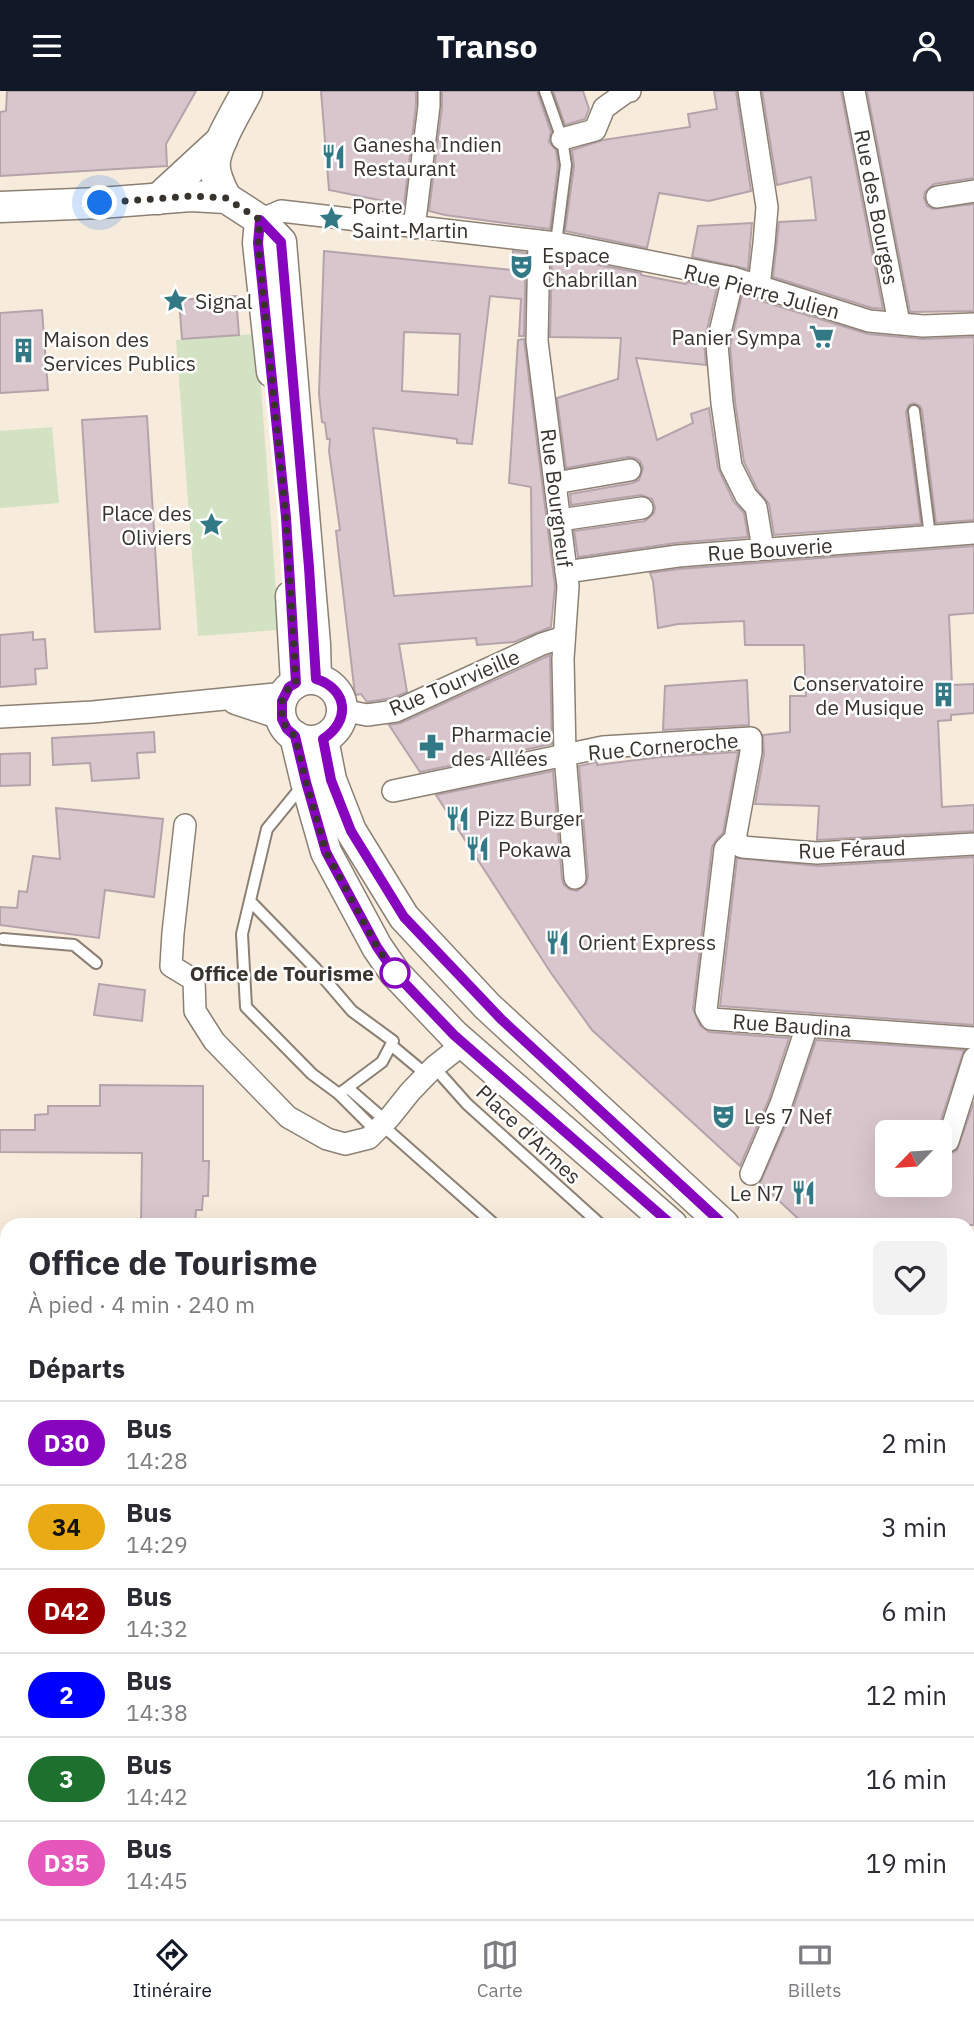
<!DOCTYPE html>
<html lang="fr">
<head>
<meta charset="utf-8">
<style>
	body { margin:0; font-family:"IBM Plex Sans",sans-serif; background:#f2f2f3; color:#2b2b33; height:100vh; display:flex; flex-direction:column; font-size:26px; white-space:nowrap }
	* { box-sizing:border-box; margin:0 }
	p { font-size:23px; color:#7c7c81 }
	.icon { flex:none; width:38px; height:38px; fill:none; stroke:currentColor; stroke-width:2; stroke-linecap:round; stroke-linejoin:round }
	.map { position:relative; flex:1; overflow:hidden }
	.panel { position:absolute; left:0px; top:1127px; width:975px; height:702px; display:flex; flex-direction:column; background:#fff; border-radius:21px 21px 0 0; box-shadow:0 7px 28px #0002 }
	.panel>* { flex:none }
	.badge { padding:0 14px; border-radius:23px; font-size:24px; line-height:46px }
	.needle { width:46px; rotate:245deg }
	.fabs { position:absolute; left:875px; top:1029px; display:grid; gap:14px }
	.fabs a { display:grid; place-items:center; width:77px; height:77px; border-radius:10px; background:#fff; box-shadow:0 7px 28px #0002; font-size:35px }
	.you { position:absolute; width:35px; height:35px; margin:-18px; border:5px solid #fff; border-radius:50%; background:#1a73e8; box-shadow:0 0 0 10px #1a73e833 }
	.map>.badge { position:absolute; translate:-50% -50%; box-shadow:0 0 0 4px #fff }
	h2 { padding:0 28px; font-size:26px; line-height:63px }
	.round { display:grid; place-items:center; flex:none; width:74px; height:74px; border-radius:10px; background:#f2f2f3 }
	.overview { display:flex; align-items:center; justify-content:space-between; height:119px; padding:0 28px }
	h1 { font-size:33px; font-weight:700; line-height:52px }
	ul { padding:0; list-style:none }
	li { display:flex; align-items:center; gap:21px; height:84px; padding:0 28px; border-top:2px solid #e1e1e2 }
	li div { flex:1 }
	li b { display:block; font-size:26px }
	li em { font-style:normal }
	li .badge { min-width:77px; font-weight:700; text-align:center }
	header { display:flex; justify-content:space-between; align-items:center; height:91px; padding:0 28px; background:#111827; color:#fff; font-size:32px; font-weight:700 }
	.dock { display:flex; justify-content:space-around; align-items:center; height:98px; border-top:2px solid #e1e1e2; background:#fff; font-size:19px; color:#7c7c81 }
	.dock a { display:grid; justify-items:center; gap:4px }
	.dock .current { color:#111827 }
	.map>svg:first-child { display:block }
</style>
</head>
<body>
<header><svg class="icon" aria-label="menu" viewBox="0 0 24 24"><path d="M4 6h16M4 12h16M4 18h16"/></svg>Transo<svg class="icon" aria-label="person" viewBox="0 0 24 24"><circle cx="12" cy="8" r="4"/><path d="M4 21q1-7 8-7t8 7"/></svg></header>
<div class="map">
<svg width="974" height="1828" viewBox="0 0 974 1828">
	<rect width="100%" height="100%" fill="#f7ecdc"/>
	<!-- green -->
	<g fill="#d2e2c2">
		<path d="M 257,243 L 279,539 L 198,545 L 176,249 Z"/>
		<path d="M 52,336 L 59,412 L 0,417 L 0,340 Z"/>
		<path d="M 127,1822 L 637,1822 L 638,1828 L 128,1828 Z"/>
	</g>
	<!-- building -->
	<g fill="#d9c6cd" stroke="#b5a3ab" stroke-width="2" fill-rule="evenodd">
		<path d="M 7,0 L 196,0 L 166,53 L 167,75 L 0,85 L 0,21 L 6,20 Z"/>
		<path d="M 321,0 L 416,0 L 416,14 L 404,114 L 329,99 Z"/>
		<path d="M 442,0 L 537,0 L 551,41 L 549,51 L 556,59 L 558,74 L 550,138 L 445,124 L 429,120 L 442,16 Z"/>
		<path d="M 553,0 L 583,0 L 589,18 L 585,28 L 565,34 Z"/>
		<path d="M 714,0 L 736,0 L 751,100 L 709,110 L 659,102 L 647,157 L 565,140 L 574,75 L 572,59 L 603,49 L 690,36 L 688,23 L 717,18 Z"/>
		<path d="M 762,0 L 841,0 L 883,218 L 872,217 L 773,186 L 779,131 L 816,129 L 811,86 L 777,94 Z"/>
		<path d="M 867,0 L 974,0 L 974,87 L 934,93 L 925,101 L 924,107 L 927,115 L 933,118 L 974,113 L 974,220 L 910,221 Z"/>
		<path d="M 752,132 L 748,178 L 692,166 L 698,135 Z"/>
		<path d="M 324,160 L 512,179 L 513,160 L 526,162 L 524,245 L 519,245 L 521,208 L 490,205 L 472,353 L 457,352 L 457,348 L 373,337 L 394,505 L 532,495 L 531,396 L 509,392 L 518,249 L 524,248 L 555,495 L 551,536 L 514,551 L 477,554 L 476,547 L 399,553 L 407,601 L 392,607 L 367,611 L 361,603 L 355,604 L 336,440 L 340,439 L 329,360 L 330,348 L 327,348 L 325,332 L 322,331 L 319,303 ZM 404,241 L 460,243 L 458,304 L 402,300 Z"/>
		<path d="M 552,165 L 641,182 L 641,184 L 686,193 L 687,191 L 717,197 L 704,251 L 706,274 L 636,267 L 657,349 L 693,332 L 691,323 L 709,317 L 718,377 L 734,411 L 744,422 L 748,446 L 676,452 L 578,466 L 574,440 L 645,430 L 654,422 L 655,416 L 652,408 L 641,404 L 571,414 L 570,403 L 633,392 L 639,389 L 643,377 L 640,370 L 635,367 L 628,366 L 566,377 L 557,307 L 618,288 L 621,247 L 550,246 Z"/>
		<path d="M 742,204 L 868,243 L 922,248 L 974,246 L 974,429 L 936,432 L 922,319 L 920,315 L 914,312 L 909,314 L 906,321 L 921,433 L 774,444 L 769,413 L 757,398 L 744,371 L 735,311 L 730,255 Z"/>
		<path d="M 236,205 L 239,244 L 182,248 L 179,209 Z"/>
		<path d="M 42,219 L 48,299 L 0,302 L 0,222 Z"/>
		<path d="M 147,325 L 160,538 L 95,541 L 82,329 Z"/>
		<path d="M 974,455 L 974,522 L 949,524 L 952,594 L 974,593 L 974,622 L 951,624 L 951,629 L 938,630 L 942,716 L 974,714 L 974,740 L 817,749 L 819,715 L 755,713 L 764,663 L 763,644 L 790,641 L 790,605 L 806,605 L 804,554 L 745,554 L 744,530 L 678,533 L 658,537 L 653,490 L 650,482 L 679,478 Z"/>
		<path d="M 33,541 L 33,549 L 45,548 L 47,577 L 35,578 L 36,593 L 0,596 L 0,544 Z"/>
		<path d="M 550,564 L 552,653 L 420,681 L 389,634 L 401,632 Z"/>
		<path d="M 747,589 L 749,634 L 663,639 L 665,595 Z"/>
		<path d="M 154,641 L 155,661 L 137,662 L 139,687 L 92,690 L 90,672 L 53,674 L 52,647 Z"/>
		<path d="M 738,661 L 723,742 L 716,749 L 712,756 L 693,918 L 700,934 L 709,941 L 789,947 L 769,1008 L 740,1075 L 592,939 L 551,882 L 436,704 L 553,680 L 562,788 L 564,794 L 569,798 L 577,800 L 586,793 L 588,786 L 579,675 L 597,671 L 597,674 L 660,666 Z"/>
		<path d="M 30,662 L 30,694 L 0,695 L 0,663 Z"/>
		<path d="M 56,717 L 163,728 L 154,806 L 105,799 L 99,847 L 0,834 L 0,816 L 17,817 L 19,800 L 27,801 L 33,765 L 60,768 Z"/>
		<path d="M 974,766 L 974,934 L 720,915 L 737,767 L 818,775 Z"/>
		<path d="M 99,893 L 145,899 L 142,930 L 94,924 Z"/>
		<path d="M 816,949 L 964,959 L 937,1041 L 887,1041 L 887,1094 L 940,1094 L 940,1060 L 950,1063 L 957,1059 L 974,1011 L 974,1134 L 805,1134 L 760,1092 L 793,1018 Z"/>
		<path d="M 100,994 L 203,995 L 203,1070 L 209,1070 L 208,1105 L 203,1105 L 202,1119 L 196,1119 L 195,1134 L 141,1134 L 142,1062 L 0,1061 L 0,1039 L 35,1039 L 35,1024 L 48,1023 L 48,1015 L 100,1015 Z"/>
	</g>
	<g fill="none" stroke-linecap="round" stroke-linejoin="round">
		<defs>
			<g id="service">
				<path d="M 545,0 L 562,48 L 566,74 L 556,152"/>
				<path d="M 914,320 L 930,445"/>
				<path d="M 250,810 L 316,878 L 352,920 L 393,950 L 382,971 L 339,1003 L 312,983 L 246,916 L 242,843 L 267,738 L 303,694"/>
				<path d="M 3,848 L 74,854 L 96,872"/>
				<path d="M 391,954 L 427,984"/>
				<path d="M 434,976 L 467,1013 L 601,1134"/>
				<path d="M 348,997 L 386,1030"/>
				<path d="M 339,1003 L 376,1040"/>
				<path d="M 382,1034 L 495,1134"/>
			</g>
			<g id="minor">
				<path d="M 749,0 L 767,116 L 764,152 L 759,195"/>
				<path d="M 854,0 L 899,232"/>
				<path d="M 562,48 L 595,39 L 604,17 L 626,1 L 630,0"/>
				<path d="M 937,106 L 974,100"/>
				<path d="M 260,129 L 281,120 L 556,152 L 733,187 L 869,230 L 923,235 L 974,233"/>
				<path d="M 414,137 L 429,15 L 429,0"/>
				<path d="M 539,150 L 537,250 L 568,495 L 563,568 L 565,664 L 575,787"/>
				<path d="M 733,187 L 717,254 L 722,312 L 731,375 L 746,405 L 756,416 L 763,458"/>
				<path d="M 555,392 L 630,379"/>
				<path d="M 560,429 L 642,417"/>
				<path d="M 566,481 L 678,465 L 974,442"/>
				<path d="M 234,612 L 282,628"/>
				<path d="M 342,619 L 367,624 L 396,620 L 542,553 L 564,546"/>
				<path d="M 0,626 L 93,621 L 285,602"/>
				<path d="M 393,700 L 603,656 L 751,647 L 751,661 L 735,748 L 725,758 L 706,919 L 711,928 L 974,947"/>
				<path d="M 185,734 L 173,842 L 171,875 L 194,889 L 195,920 L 214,950 L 288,1026 L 327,1048 L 345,1053 L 369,1047 L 390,1026 L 410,1001 L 434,976 L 463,953"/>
				<path d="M 735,748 L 742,756 L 817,762 L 974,753"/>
				<path d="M 948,1050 L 974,967"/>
				<path d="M 751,1083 L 781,1013 L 807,935"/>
				<path d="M 0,1432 L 7,1431"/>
				<path d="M 968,1468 L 974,1465"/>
			</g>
			<g id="secondary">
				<path d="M 226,107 C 221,97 213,82 215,70 C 217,51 238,18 247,0"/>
				<path d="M 158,108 L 222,49"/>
				<path d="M 0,116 L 100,112 L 191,105 L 226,107 L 260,129 L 281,151 L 315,553 L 316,588"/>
				<path d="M 260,129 L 258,152 L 272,281"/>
				<path d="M 291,505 L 296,592"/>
				<circle cx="311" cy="619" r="31"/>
				<path d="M 295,645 L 306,691 L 326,761 L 377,856 L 395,882 L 454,944 L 672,1134"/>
				<path d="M 323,648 L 331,689 L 351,740 L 404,826 L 487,915 L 724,1134"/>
				<path d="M 968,1285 L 974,1284"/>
				<path d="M 968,1320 L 974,1319"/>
			</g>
		</defs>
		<!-- service casing -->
		<use href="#service" stroke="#8b8073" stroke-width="14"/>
		<!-- minor casing -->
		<use href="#minor" stroke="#8b8073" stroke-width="24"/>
		<!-- secondary casing -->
		<use href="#secondary" stroke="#8b8073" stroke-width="33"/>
		<!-- service -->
		<use href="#service" stroke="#fff" stroke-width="10"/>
		<!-- minor -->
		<use href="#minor" stroke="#fff" stroke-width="21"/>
		<!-- secondary -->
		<use href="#secondary" stroke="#fff" stroke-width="30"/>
	</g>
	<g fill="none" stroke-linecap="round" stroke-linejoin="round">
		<defs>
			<path id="line" d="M 672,1134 L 454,944 L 395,882 L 377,856 L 326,761 L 306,691 L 295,645 L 287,638 L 282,628 L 282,610 L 289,596 L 296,592 L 286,426 L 258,152 L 260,129 L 281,151 L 309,476 L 316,588 C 348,598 351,630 323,648 L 331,689 L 351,740 L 404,826 L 501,928 L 724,1134"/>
		</defs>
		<!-- line casing -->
		<use href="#line" stroke="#fff" stroke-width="16"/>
		<!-- line -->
		<use href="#line" stroke="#8705be" stroke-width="10"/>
		<!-- walk -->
		<path stroke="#38332d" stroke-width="7" stroke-dasharray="0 12.6" d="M 100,112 L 191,105 L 226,107 L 260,129 L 258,152 L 286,426 L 296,592 L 289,596 L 282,610 L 282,628 L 287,638 L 295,645 L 306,691 L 326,761 L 377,856 L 395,882"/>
	</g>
	<!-- icons -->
	<defs>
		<symbol id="restaurant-bare" viewBox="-9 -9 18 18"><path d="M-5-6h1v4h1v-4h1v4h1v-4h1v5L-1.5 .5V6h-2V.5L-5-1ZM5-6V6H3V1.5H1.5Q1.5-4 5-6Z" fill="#337985" stroke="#fff" stroke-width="2.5" paint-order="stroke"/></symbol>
		<symbol id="sight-bare" viewBox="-9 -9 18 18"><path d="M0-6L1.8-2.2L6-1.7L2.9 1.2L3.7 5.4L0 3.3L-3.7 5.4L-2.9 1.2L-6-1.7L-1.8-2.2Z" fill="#337985" stroke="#fff" stroke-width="2.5" paint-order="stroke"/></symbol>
		<symbol id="theatre-bare" viewBox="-9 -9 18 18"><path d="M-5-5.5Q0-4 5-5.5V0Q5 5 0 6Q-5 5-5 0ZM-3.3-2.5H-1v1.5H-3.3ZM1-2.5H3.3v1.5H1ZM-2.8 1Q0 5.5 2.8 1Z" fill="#337985" stroke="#fff" stroke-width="2.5" paint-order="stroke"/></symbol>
		<symbol id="supermarket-bare" viewBox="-9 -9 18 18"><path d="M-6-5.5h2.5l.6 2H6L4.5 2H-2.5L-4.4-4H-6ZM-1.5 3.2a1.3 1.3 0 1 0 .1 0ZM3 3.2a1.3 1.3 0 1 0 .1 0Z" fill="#337985" stroke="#fff" stroke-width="2.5" paint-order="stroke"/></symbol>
		<symbol id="building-bare" viewBox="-9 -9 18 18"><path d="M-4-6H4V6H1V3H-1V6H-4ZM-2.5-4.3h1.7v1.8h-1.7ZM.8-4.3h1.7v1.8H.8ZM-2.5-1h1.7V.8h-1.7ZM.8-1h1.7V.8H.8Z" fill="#337985" stroke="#fff" stroke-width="2.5" paint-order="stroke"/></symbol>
		<symbol id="pharmacy-bare" viewBox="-9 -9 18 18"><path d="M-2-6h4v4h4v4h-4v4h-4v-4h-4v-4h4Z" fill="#337985" stroke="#fff" stroke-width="2.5" paint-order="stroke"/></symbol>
	</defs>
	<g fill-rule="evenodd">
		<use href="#restaurant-bare" x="316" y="48" width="35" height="35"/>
		<use href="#sight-bare" x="314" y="110" width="35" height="35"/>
		<use href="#theatre-bare" x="504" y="158" width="35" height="35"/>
		<use href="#sight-bare" x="158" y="192" width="35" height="35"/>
		<use href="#supermarket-bare" x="804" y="228" width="35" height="35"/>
		<use href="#building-bare" x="6" y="242" width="35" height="35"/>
		<use href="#sight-bare" x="194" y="416" width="35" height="35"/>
		<use href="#building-bare" x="926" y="586" width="35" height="35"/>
		<use href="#pharmacy-bare" x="414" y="638" width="35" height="35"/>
		<use href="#restaurant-bare" x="440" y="710" width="35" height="35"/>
		<use href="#restaurant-bare" x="460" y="740" width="35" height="35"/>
		<use href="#restaurant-bare" x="540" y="834" width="35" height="35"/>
		<use href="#theatre-bare" x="706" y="1008" width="35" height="35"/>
		<use href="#restaurant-bare" x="786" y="1084" width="35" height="35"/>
	</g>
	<!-- markers -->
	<circle fill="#fff" stroke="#8705be" stroke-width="3.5" cx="395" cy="882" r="14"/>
	<g text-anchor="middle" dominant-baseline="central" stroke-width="5" stroke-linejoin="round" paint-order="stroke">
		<!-- poi labels -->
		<g font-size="21" fill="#38332d" stroke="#fff" text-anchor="start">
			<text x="353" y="53">Ganesha Indien<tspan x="353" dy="24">Restaurant</tspan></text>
			<text x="352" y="115">Porte<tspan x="352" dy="24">Saint-Martin</tspan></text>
			<text x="542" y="164">Espace<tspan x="542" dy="24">Chabrillan</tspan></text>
			<text x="195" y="210">Signal</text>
			<text x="801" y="246" text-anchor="end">Panier Sympa</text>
			<text x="43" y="248">Maison des<tspan x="43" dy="24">Services Publics</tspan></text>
			<text x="192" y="422" text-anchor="end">Place des<tspan x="192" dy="24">Oliviers</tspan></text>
			<text x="924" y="592" text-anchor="end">Conservatoire<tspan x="924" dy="24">de Musique</tspan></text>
			<text x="451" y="643">Pharmacie<tspan x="451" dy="24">des Allées</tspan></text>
			<text x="477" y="727">Pizz Burger</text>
			<text x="498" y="758">Pokawa</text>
			<text x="578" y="851">Orient Express</text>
			<text x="744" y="1025">Les 7 Nef</text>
			<text x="784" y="1102" text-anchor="end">Le N7</text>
		</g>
		<!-- street labels -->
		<g font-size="21" fill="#38332d" stroke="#fff">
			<text transform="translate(877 116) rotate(79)">Rue des Bourges</text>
			<text transform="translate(762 200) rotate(15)">Rue Pierre Julien</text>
			<text transform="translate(557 407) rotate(83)">Rue Bourgneuf</text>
			<text transform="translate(770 458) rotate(-4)">Rue Bouverie</text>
			<text transform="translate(454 591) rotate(-23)">Rue Tourvieille</text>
			<text transform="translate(663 655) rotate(-5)">Rue Corneroche</text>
			<text transform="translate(852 758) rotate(-2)">Rue Féraud</text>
			<text transform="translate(792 934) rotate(4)">Rue Baudina</text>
			<text transform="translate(529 1043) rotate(43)">Place d'Armes</text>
		</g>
		<!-- stop labels -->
		<g font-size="21" font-weight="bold" fill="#38332d" stroke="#fff" text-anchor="end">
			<text x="374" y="882">Office de Tourisme</text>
		</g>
	</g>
</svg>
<div class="fabs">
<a><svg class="needle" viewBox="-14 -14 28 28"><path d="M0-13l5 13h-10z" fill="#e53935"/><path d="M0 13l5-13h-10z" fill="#7c7c81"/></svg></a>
</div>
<div class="you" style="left:100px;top:112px"></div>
<section class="panel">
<div class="overview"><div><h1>Office de Tourisme</h1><p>À pied · 4 min · 240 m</p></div><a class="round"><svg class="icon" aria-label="heart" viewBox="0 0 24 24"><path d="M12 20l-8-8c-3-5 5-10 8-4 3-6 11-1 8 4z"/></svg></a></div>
<h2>Départs</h2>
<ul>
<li><span class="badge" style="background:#8705be;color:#fff">D30</span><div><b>Bus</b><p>14:28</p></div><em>2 min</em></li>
<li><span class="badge" style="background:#eaaa15;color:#111">34</span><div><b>Bus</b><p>14:29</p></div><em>3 min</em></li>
<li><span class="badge" style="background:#9b0000;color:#fff">D42</span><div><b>Bus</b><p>14:32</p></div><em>6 min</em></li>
<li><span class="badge" style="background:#00f;color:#fff">2</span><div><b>Bus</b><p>14:38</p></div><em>12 min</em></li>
<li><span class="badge" style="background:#1d702d;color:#fff">3</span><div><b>Bus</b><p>14:42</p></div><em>16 min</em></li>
<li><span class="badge" style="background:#e657bb;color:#fff">D35</span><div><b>Bus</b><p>14:45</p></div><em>19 min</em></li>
</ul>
</section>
</div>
<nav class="dock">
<a class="current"><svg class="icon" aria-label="directions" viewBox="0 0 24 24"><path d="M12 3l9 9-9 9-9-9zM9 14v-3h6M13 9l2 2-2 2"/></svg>Itinéraire</a>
<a><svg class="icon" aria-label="map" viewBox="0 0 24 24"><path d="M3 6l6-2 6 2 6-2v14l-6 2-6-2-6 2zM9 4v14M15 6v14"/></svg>Carte</a>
<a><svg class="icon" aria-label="tickets" viewBox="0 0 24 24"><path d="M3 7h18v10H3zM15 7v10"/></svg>Billets</a>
</nav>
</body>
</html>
